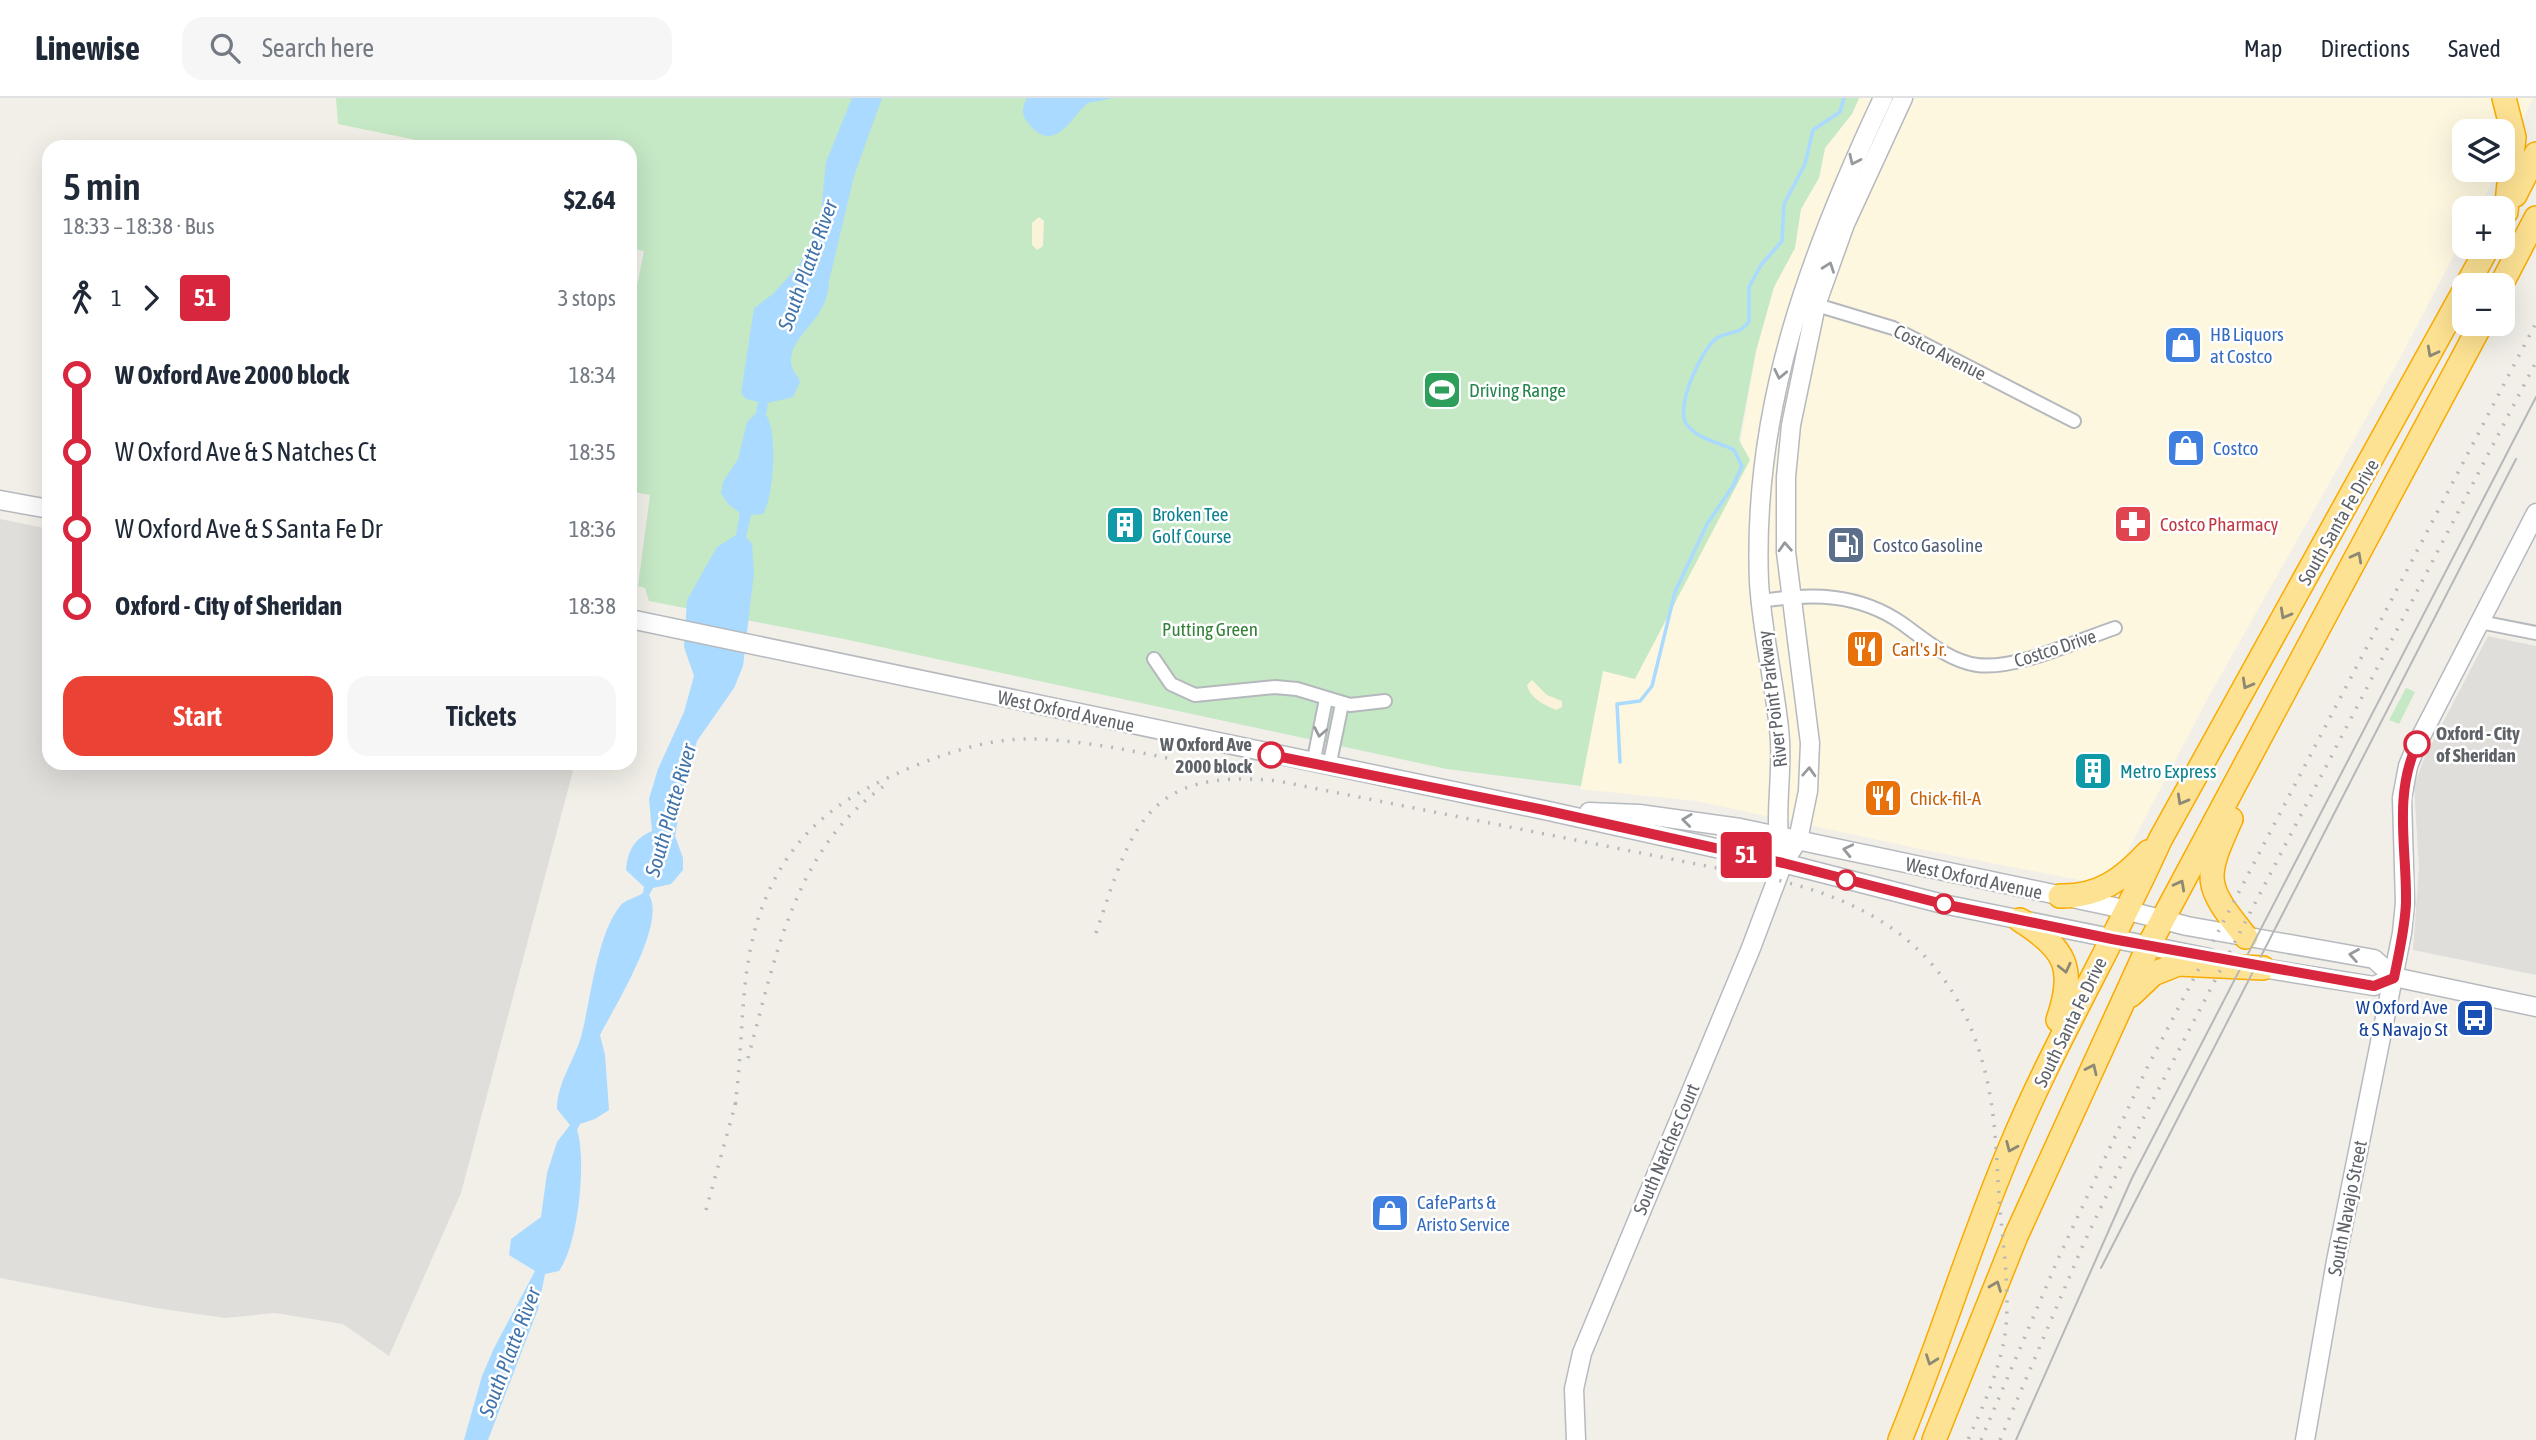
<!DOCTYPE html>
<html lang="en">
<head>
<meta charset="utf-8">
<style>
	body { margin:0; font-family:"Asap Condensed",sans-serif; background:#f6f6f7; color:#1f2937; height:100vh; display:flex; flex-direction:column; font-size:26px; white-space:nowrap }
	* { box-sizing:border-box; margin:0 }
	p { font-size:23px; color:#747a83 }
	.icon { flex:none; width:38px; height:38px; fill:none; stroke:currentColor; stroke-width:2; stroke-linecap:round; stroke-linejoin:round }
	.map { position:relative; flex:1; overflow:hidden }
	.drawer { position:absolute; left:42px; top:42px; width:595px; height:630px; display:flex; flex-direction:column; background:#fff; border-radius:21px; box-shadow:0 7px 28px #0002 }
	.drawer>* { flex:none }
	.badge { padding:0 14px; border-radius:5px; font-size:24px; line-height:46px }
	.buttons { position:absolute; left:2452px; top:21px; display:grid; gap:14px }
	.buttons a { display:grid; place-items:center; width:63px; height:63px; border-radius:14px; background:#fff; box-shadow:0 7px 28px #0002; font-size:35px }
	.map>.badge { position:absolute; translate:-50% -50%; box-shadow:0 0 0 4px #fff }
	.legs { display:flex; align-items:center; gap:10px; height:77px; padding:0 21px; font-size:23px }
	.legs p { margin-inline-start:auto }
	.overview { display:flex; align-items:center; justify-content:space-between; height:119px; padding:0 21px }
	h1 { font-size:38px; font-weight:600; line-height:52px }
	.button { display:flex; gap:14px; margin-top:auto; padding:14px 21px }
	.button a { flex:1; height:80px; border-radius:21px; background:#ea4335; color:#fff; font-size:28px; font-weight:600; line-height:80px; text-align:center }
	.button a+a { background:#f6f6f7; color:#1f2937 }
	ul { padding:0 21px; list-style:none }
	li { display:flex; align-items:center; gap:24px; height:77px; font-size:26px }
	li i { display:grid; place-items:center; width:10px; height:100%; margin:0 9px; background:currentColor }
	li i::after { content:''; width:18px; height:18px; margin:-9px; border:5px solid; border-radius:50%; background:#fff }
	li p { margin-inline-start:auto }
	li:first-child i { background:linear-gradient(#0000 50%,currentColor 0) }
	li:last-child i { background:linear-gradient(currentColor 50%,#0000 0) }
	header { display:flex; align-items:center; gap:42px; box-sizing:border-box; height:98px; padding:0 35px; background:#fff; border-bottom:2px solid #e0e1e3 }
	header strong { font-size:33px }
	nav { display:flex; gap:38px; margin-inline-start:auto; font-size:24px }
	.search { width:490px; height:63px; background:#f6f6f7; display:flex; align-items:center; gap:18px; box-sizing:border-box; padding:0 24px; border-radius:21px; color:#747a83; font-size:26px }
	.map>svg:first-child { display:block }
</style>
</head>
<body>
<header>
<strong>Linewise</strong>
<div class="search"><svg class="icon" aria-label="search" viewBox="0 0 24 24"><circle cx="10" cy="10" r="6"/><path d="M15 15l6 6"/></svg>Search here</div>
<nav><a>Map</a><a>Directions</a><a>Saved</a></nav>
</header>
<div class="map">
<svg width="2536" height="1342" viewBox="0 0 2536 1342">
	<rect width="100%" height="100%" fill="#f1efe8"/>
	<!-- commercial -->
	<path fill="#fef7e0" d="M 1859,0 L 2533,0 L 2503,61 L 2502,33 L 2464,33 L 2464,72 L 2497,72 L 2487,95 L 2479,110 L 2464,110 L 2464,138 L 2399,262 L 2209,598 L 2121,766 L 2098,782 L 2084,783 L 1930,753 L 1696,703 L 1580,691 L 1603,572 L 1634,581 L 1740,348 L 1756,253 L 1774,189 L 1795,150 L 1801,111 L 1819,80 L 1825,50 L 1852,16 Z"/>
	<!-- industrial -->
	<g fill="#e0deda">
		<path d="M 0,421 L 49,431 L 49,665 L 575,665 L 461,1095 L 389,1258 L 343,1226 L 275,1215 L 225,1220 L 156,1210 L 0,1180 Z"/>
		<path d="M 2488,538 L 2536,548 L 2536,877 L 2413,852 L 2419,769 L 2414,688 L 2424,661 Z"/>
	</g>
	<!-- green -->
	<g fill="#c5e8c5">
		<path d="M 336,0 L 1859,0 L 1852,16 L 1825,50 L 1819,80 L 1801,111 L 1795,150 L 1774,189 L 1756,253 L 1739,342 L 1750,362 L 1635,581 L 1603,573 L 1581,688 L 1447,671 L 844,541 L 649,503 L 645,490 L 638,488 L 650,397 L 634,394 L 630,397 L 630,224 L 644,153 L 630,150 L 630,49 L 450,49 L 338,26 Z"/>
		<path d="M 2406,590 L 2415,594 L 2399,626 L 2389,622 Z"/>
	</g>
	<!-- sand -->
	<g fill="#fbf3d9">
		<path d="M 1039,119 L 1044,123 L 1043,148 L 1037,152 L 1032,147 L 1032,125 Z"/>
		<path d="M 1532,582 L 1547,597 L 1562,603 L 1562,609 L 1556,612 C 1544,607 1530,600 1527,587 Z"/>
	</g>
	<!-- water -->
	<g fill="#aadaff">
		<path d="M 852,0 L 882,0 L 854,78 L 829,183 C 828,224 790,235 791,264 C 791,272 798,277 800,284 L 793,299 L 768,305 L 766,317 C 778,333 774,399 763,416 L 751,417 L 746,439 L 752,446 L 754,475 L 743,568 L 734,590 L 697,643 L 684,686 L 675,738 L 683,760 L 683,772 L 671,786 L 653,790 L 649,797 C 667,825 614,910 600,937 L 605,957 L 609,1012 L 595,1021 L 580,1026 L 577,1032 C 587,1062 578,1148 559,1173 L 545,1176 L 538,1211 L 488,1342 L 464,1342 L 482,1278 L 494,1250 L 535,1173 L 509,1157 L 511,1141 L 541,1119 L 547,1075 L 557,1044 L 570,1027 L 557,1011 C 557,985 574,963 581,939 C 591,902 596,839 620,808 C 624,802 636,800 643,795 L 644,789 L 626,772 C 628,752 634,741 652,733 L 649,701 L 658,671 L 684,614 L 694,578 L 684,549 L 687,502 L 717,449 L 736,437 L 740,415 L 728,406 L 721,395 L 723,384 L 738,361 L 747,324 L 756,315 L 758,304 L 746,301 L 741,295 L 754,210 L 773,196 L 799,167 L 820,125 L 826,64 Z"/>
		<path d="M 1027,0 L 1113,0 L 1088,5 C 1072,17 1055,59 1028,25 C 1021,16 1022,10 1027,0 Z"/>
	</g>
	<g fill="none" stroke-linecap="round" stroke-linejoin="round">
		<!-- stream -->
		<path stroke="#aadaff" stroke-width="3.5" d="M 1620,664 L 1617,606 L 1640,603 L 1652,588 L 1675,494 L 1707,426 L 1733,388 L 1742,368 L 1734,352 C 1719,344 1699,342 1687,327 C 1674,311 1701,251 1717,240 C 1728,233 1741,237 1749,223 L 1749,189 L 1761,167 L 1782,143 L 1784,106 L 1805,66 L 1813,32 L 1840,14 L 1844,0"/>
		<defs>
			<g id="street">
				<path d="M 1810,205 L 1893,230 L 2074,323"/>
				<path d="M 1761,503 C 1812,495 1859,495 1903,526 C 1925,542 1949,563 1977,567 C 2017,572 2076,543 2115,530"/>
				<path d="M 2480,524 L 2536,535"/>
				<path d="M 1154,561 L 1171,586 L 1195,597 L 1275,589 L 1297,591 L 1350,607 L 1385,603"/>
				<path d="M 1313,666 L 1326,601"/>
				<path d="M 1329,669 L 1342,606"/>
			</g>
			<g id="secondary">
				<path d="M 0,402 L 49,411"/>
				<path d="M 630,521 L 1544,712 L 1783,765 L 1943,806 L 2209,860"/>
				<path d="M 1589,714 L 1639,716 L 1740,730 L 2110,808 L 2187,828 L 2374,861 L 2394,879 L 2536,909"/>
				<path d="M 1780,748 C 1774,714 1784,669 1779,631 C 1774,582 1762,534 1759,484 C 1752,309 1810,155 1883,0"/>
				<path d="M 2250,868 L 2374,888 L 2394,879"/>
				<path d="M 1576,1342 L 1574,1291 L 1582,1255 L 1751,850 L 1783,765 L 1798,742 L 1808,693 L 1810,645 L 1786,454 L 1786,379 L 1791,327 L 1816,207 L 1845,126 L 1903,0"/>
				<path d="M 2305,1342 L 2336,1163 L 2402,835 L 2405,805 L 2402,700 L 2408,668 L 2417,646 L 2536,415"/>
			</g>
			<g id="highway">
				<path d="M 2504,0 L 2514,39 L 2506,114"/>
				<path d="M 2515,97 L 2536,56"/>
				<path d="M 2467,187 L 2488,149"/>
				<path d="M 2501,187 L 2536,120"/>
				<path d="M 2231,721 C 2204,781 2203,786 2246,839"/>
				<path d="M 2060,798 C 2099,799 2123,781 2148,754"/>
				<path d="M 2020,822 C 2066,851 2076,870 2058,922"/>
				<path d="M 2131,897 L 2153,876 L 2178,866 L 2263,870"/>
				<path d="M 1900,1342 C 1940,1245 1970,1144 2011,1048 C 2055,943 2114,845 2160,742 L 2464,193"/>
				<path d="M 1934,1342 L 2016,1138 L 2149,847 L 2481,226"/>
			</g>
		</defs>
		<!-- street casing -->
		<use href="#street" stroke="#b5b8bc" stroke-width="16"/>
		<!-- secondary casing -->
		<use href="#secondary" stroke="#b6babf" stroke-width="21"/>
		<!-- highway casing -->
		<use href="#highway" stroke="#f9ab00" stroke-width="26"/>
		<!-- street -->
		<use href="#street" stroke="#fff" stroke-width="12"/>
		<!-- secondary -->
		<use href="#secondary" stroke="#fff" stroke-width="18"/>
		<!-- highway -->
		<use href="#highway" stroke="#fde293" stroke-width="23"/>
		<!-- tram -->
		<g stroke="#b6b7b8" stroke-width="2">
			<path d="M 2101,1170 L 2516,361"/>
			<path d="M 2016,1342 L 2132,1080 L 2536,299"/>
		</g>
		<!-- rail -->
		<g stroke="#b6b7b8" stroke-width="3.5" stroke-dasharray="2 9" stroke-linecap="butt">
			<path d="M 1096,835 C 1132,728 1146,669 1278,683 L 1777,782 C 1899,811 1970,875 1991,1003 C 1996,1034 1997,1067 1999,1098 C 2002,1143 2011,1192 2005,1237 C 1999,1274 1983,1308 1968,1342"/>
			<path d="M 748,960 C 776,858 795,746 890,684"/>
			<path d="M 735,1007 C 744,945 739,878 759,818 C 788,733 842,697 922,665 C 958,651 995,640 1034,641 C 1102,643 1172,662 1238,675"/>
			<path d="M 706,1112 L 738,997"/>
			<path d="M 1981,1342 L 2058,1161 L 2147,970 L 2536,225"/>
			<path d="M 2000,1342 L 2083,1147 L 2143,1021 L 2536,264"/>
		</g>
	</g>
	<!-- one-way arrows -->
	<defs><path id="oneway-chevron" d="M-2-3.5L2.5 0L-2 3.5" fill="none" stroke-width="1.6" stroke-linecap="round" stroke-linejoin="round" transform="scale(1.75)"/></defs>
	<g stroke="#979a9d">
		<use href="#oneway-chevron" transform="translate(1854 62) rotate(115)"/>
		<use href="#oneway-chevron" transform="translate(1829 169) rotate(-70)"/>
		<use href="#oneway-chevron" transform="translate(1780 276) rotate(102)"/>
		<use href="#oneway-chevron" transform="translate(1785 449) rotate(-93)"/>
		<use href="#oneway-chevron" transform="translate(1320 634) rotate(101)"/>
		<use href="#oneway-chevron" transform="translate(1809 674) rotate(-87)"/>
		<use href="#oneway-chevron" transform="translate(1687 722) rotate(-173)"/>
		<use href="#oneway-chevron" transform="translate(1848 752) rotate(-167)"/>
		<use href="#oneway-chevron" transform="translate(2354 857) rotate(-170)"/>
	</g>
	<g stroke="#8e8975">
		<use href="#oneway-chevron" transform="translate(2432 254) rotate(118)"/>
		<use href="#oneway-chevron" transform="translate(2357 459) rotate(-62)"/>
		<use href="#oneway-chevron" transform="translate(2285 516) rotate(119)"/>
		<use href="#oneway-chevron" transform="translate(2247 586) rotate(119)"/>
		<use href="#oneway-chevron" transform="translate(2182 702) rotate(119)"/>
		<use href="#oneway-chevron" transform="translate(2180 787) rotate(-62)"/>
		<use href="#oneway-chevron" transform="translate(2065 870) rotate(77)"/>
		<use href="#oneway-chevron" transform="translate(2092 971) rotate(-65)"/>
		<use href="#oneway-chevron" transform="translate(2011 1049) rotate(113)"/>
		<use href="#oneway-chevron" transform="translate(1996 1188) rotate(-69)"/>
		<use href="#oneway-chevron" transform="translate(1931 1262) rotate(110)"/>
	</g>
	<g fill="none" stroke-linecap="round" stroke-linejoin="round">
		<defs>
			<path id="line-1" d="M 1271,657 L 1544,712 L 1783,765 L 1943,806 L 2112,841 L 2374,888 L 2394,880 C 2399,855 2405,830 2406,805 C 2407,750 2393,699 2417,646"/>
		</defs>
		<!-- line-1 casing -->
		<use href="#line-1" stroke="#fff" stroke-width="16"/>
		<!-- line-1 -->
		<use href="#line-1" stroke="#d7263d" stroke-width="10"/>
	</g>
	<!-- icons -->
	<defs>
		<symbol id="shop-square" viewBox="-11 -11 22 22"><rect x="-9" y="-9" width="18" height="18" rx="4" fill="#3f7fe0" stroke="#fff"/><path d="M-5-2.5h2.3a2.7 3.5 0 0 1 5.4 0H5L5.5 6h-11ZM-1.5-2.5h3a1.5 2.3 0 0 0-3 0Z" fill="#fff"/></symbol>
		<symbol id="stadium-square" viewBox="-11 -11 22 22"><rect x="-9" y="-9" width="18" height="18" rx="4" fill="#2e9e5b" stroke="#fff"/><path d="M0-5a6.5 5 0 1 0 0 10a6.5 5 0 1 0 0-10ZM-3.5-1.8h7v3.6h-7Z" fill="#fff"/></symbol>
		<symbol id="pharmacy-square" viewBox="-11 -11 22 22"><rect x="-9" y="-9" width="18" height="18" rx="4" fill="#e0444e" stroke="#fff"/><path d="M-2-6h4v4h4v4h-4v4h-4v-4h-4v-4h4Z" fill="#fff"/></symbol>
		<symbol id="building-square" viewBox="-11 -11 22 22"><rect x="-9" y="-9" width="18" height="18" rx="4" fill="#0f9aa8" stroke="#fff"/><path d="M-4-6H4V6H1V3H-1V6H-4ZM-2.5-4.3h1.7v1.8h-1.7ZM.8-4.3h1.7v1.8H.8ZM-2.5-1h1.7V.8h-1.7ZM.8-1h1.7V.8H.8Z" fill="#fff"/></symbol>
		<symbol id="fuel-square" viewBox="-11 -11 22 22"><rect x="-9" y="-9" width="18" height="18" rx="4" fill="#5c6f8a" stroke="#fff"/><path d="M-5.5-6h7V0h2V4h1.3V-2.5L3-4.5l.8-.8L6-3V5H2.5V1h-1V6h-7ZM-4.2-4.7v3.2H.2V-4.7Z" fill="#fff"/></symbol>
		<symbol id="restaurant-square" viewBox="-11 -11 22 22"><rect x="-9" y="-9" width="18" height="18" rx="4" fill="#e8710a" stroke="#fff"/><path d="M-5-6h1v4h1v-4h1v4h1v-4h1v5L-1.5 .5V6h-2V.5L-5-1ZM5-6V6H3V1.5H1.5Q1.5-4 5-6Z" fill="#fff"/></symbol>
		<symbol id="bus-square" viewBox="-11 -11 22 22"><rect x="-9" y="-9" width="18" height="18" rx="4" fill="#1a4fb4" stroke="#fff"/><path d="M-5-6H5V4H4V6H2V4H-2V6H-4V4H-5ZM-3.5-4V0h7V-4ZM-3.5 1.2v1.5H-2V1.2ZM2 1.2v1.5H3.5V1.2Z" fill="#fff"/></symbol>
	</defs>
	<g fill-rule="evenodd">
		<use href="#shop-square" x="2161" y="225" width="44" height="44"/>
		<use href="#stadium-square" x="1420" y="270" width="44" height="44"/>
		<use href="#shop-square" x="2164" y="328" width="44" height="44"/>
		<use href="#pharmacy-square" x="2111" y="404" width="44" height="44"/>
		<use href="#building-square" x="1103" y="405" width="44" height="44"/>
		<use href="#fuel-square" x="1824" y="425" width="44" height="44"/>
		<use href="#restaurant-square" x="1843" y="529" width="44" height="44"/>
		<use href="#building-square" x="2071" y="651" width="44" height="44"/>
		<use href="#restaurant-square" x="1861" y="678" width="44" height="44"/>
		<use href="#bus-square" x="2453" y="898" width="44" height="44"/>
		<use href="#shop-square" x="1368" y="1093" width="44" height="44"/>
	</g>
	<!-- markers -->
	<g fill="#fff" stroke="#d7263d" stroke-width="3.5">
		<circle cx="2417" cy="646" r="12"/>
		<circle cx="1271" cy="657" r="12"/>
		<circle cx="1846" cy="782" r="9"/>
		<circle cx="1944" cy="806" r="9"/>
	</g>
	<g text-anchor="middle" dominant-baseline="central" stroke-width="5" stroke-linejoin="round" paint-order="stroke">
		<!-- shop labels -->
		<g font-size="19" fill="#366cbe" stroke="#fff" text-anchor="start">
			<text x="2210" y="236">HB Liquors<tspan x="2210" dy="22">at Costco</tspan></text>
			<text x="2213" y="350">Costco</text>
			<text x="1417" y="1104">CafeParts &amp;<tspan x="1417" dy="22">Aristo Service</tspan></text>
		</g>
		<!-- street labels -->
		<g font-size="19" fill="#5f6368" stroke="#fff">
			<text transform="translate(1940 254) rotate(27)">Costco Avenue</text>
			<text transform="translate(2338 424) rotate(-60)">South Santa Fe Drive</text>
			<text transform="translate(2055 550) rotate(-18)">Costco Drive</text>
			<text transform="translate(1772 601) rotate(-97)">River Point Parkway</text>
			<text transform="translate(1066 613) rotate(12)">West Oxford Avenue</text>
			<text transform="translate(1974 780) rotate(12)">West Oxford Avenue</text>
			<text transform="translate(2070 924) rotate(-64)">South Santa Fe Drive</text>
			<text transform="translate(1666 1051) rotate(-67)">South Natches Court</text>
			<text transform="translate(2347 1110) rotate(-79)">South Navajo Street</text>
		</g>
		<!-- leisure labels -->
		<g font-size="19" fill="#27864d" stroke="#fff" text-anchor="start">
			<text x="1469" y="292">Driving Range</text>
		</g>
		<!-- culture labels -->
		<g font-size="19" fill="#0d838f" stroke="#fff" text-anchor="start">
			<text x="1152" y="416">Broken Tee<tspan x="1152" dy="22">Golf Course</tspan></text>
			<text x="2120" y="673">Metro Express</text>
		</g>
		<!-- health labels -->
		<g font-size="19" fill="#be3a42" stroke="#fff" text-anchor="start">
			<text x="2160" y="426">Costco Pharmacy</text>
		</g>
		<!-- service labels -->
		<g font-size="19" fill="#4e5e75" stroke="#fff" text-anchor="start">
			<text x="1873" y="447">Costco Gasoline</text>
		</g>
		<!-- park labels -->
		<g font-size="19" fill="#348238" stroke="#fff">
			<text x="1210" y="531">Putting Green</text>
		</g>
		<!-- food labels -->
		<g font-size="19" fill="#c56008" stroke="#fff" text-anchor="start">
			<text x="1892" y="551">Carl's Jr.</text>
			<text x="1910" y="700">Chick-fil-A</text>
		</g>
		<!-- stop labels -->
		<g font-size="19" font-weight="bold" fill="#5f6368" stroke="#fff" text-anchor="start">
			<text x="2436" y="635">Oxford - City<tspan x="2436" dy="22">of Sheridan</tspan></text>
			<text x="1252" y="646" text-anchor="end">W Oxford Ave<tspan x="1252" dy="22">2000 block</tspan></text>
		</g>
		<!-- transit labels -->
		<g font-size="19" fill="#164399" stroke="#fff" text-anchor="end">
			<text x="2448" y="909">W Oxford Ave<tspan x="2448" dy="22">&amp; S Navajo St</tspan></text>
		</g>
		<!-- water labels -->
		<g font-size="21" font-style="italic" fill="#4174aa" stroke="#fff">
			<text transform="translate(807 167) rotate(-70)">South Platte River</text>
			<text transform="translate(670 712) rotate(-74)">South Platte River</text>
			<text transform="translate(509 1254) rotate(-69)">South Platte River</text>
		</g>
	</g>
</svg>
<div class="buttons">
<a><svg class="icon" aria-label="layers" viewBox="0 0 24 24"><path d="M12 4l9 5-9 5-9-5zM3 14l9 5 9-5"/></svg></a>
<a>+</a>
<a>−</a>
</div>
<b class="badge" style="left:1746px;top:757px;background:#d7263d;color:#fff">51</b>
<section class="drawer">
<div class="overview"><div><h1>5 min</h1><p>18:33 – 18:38 · Bus</p></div><b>$2.64</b></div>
<div class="legs"><svg class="icon" aria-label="walk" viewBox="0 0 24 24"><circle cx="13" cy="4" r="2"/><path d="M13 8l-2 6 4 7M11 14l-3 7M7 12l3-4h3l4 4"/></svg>1<svg class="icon" aria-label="forward" viewBox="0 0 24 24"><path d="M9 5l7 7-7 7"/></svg><b class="badge" style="background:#d7263d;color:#fff">51</b><p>3 stops</p></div>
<ul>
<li><i style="color:#d7263d"></i><b>W Oxford Ave 2000 block</b><p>18:34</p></li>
<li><i style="color:#d7263d"></i><span>W Oxford Ave &amp; S Natches Ct</span><p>18:35</p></li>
<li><i style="color:#d7263d"></i><span>W Oxford Ave &amp; S Santa Fe Dr</span><p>18:36</p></li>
<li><i style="color:#d7263d"></i><b>Oxford - City of Sheridan</b><p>18:38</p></li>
</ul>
<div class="button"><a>Start</a><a>Tickets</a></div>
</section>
</div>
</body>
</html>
